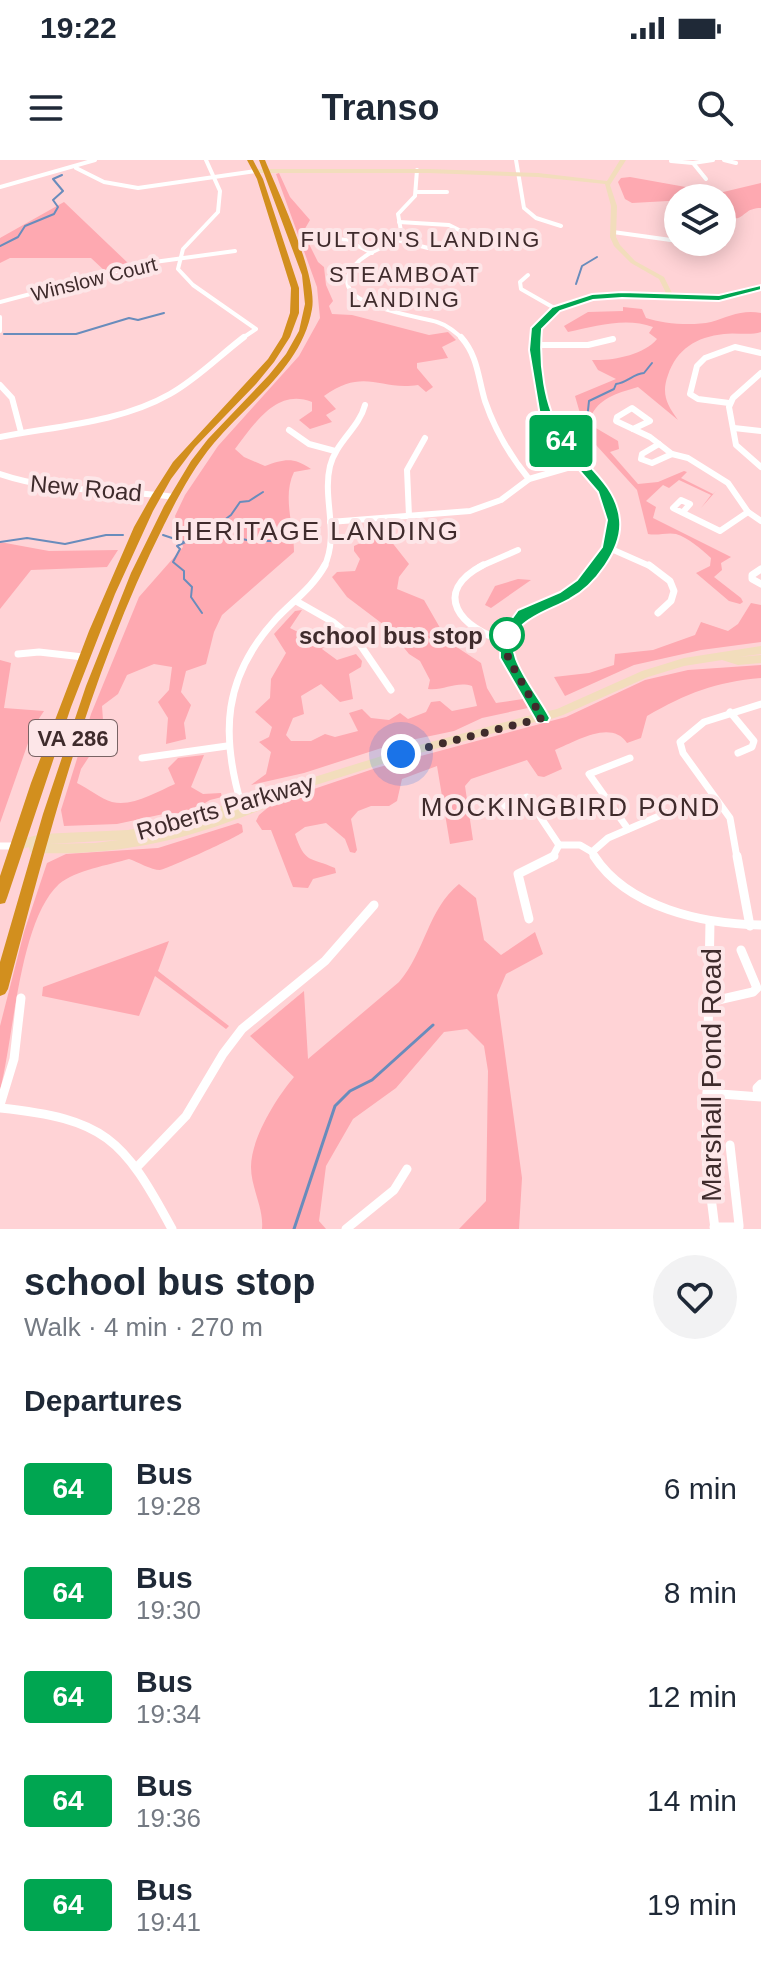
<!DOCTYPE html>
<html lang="en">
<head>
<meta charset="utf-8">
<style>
	body { margin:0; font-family:Arial,sans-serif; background:#f2f2f3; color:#1f2937; height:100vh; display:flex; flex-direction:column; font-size:30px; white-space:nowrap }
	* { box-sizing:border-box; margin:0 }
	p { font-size:26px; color:#747a83 }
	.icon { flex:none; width:44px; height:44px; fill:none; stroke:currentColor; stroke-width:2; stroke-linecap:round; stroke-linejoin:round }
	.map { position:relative; height:1069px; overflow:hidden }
	.drawer { display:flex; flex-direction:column; background:#fff; flex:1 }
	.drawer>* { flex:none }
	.badge { padding:0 16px; border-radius:6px; font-size:28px; line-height:52px }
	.controls { position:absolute; left:664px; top:24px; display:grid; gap:16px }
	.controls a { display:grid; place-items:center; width:72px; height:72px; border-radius:50%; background:#fff; box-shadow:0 4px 20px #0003; font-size:40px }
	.you { position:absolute; width:40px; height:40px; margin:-20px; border:6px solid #fff; border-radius:50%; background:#1a73e8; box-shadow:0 0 0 12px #1a73e833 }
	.map>.badge { position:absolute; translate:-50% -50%; box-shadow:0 0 0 4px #fff }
	h2 { padding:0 24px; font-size:30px; line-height:72px }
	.round { display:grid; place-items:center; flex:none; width:84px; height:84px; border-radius:42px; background:#f2f2f3 }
	.head { display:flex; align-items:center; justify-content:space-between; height:136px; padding:0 24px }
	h1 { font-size:38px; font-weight:800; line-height:60px }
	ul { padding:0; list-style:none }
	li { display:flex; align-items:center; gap:24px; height:104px; padding:0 24px }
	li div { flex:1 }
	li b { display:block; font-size:30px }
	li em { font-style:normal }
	li .badge { min-width:88px; font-weight:700; text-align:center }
	.status { display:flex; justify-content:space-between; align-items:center; height:56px; padding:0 40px; background:#fff; direction:ltr }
	.status svg { height:22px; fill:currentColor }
	header { display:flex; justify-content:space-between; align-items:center; height:104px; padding:0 24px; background:#fff; font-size:36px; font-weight:800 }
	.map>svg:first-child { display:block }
</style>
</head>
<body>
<div class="status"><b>19:22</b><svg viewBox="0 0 49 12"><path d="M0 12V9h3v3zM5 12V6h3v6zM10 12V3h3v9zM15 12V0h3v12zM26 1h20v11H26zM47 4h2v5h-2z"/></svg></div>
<header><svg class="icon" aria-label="menu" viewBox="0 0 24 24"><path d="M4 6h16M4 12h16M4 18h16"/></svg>Transo<svg class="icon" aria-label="search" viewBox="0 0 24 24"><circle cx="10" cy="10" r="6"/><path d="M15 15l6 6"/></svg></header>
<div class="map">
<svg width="761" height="1069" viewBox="0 0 761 1069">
	<rect width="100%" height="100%" fill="#ffd3d6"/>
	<!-- green -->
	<g fill="#fea9b1">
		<path d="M 279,13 L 290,37 L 310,60 L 303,72 L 318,102 L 324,107 L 326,125 L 333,141 L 329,146 L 332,154 L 352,155 L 429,175 L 448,172 L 456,180 L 442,187 L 448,198 L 417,203 L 417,208 L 433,227 L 426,232 L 418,225 C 379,231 365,207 324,236 L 336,249 L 326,255 L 332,262 L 310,269 L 299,260 L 312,251 L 312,242 C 276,227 253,266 235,289 L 244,297 L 265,306 C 285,299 293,297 311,309 L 294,312 C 282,337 294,365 294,392 L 222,455 L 214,472 L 206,504 L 186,511 L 181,532 L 191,545 L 184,563 L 186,579 L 166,584 L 168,558 L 158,542 L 169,530 L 172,507 L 154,504 L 127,515 L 118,534 L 102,546 L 104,574 L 81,609 L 77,623 C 88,628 101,639 112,642 C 133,647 156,632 175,624 L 168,608 L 178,598 L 204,595 L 191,627 L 203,634 L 221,633 L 222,637 L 210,640 L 188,653 L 168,653 L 117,664 L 64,666 L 61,650 L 91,554 L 139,437 L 183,387 L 175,356 L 185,335 L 218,286 L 299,196 L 320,158 L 317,127 L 276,14 Z"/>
		<path d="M 630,17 L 719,33 L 761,23 L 761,48 C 747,48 746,55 738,58 C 732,60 727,51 722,49 L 722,38 L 632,43 L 625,39 L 618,22 L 621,18 Z"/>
		<path d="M 64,42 L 130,105 L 106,112 L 91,98 L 10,98 L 0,103 L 0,78 Z"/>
		<path d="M 623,147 L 642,149 L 646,158 C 663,164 693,166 711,162 C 728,157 742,149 761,153 L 761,172 C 749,176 736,172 724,174 C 696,177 677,189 668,215 C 661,234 667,245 678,260 L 638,227 C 621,232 601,237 592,254 L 594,258 L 589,264 L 618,281 L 619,289 L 610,292 L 638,324 L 658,322 L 684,311 L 687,312 L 681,318 L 713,334 L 716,331 L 701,348 L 711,335 L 679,320 L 669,328 L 663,325 L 646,341 L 656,347 L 653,358 L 731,397 L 721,403 L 722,410 L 714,417 L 741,438 L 743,442 L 740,444 L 729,441 L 696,413 L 710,406 L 711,398 C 701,389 689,378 676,374 C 667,372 658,376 648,374 L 637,330 L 586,274 L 575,236 L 616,219 L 598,210 L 592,200 C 612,201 644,195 657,179 L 649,173 L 653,167 C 626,157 596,166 568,172 L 564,166 L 588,152 L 623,151 Z"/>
		<path d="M 376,369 L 383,371 L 409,404 L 399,417 L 397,429 L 424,440 L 443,473 L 455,486 L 481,503 L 487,528 L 496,543 L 523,539 L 528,548 L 482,558 L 454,571 L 397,583 L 304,613 L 251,625 L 266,614 L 271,592 L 259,582 L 269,577 L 272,567 L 255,552 L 270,538 L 271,519 L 286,493 L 274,474 L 295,451 L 302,450 L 290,468 L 308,477 L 317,475 L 326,465 L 338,472 L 322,489 L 337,500 L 356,494 L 362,501 L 361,507 L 349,514 L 353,539 L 340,542 L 321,524 L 301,536 L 304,554 L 293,558 L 286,575 L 291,581 L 311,581 L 325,574 L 335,577 L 358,571 L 349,553 L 362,549 L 371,558 L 389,560 L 400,553 L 408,559 L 426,552 L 431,542 L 440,541 L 452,551 L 477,546 L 472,526 C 456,521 444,531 428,529 L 430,520 L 420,501 L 409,494 L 388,468 L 347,437 L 332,417 L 337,412 L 355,411 L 360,399 L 354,391 L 354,386 L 367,380 Z"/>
		<path d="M 0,382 L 49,391 L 118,390 L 107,407 L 31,410 L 0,449 Z"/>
		<path d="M 518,419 L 531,420 L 491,448 L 485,445 L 495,426 Z"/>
		<path d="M 751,443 L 761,445 L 761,482 L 701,490 L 634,505 L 565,536 L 554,517 L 589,513 L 614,505 L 615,494 L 653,490 L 695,475 L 701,462 L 728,471 L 738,464 Z"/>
		<path d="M 0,500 L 11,503 L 4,548 L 44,551 L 34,566 L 0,663 Z"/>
		<path d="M 761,505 L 761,518 C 715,522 687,533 647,556 L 641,578 L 627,583 C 611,559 575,582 555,590 L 562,609 L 544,617 L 538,616 L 527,600 L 471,619 L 465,626 L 473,680 L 450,684 L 437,606 L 402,619 L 397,641 L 389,646 L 371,646 L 358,651 L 351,659 L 357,690 L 355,693 L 350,692 L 345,679 L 326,663 L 305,667 L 295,674 C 305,704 310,697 335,708 L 336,713 L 313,719 L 308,728 L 293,727 L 271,670 L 262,670 L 256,661 L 259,655 L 271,645 L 302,633 L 376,608 L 566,557 L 645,520 L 688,510 Z"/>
		<path d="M 238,663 L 242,665 L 243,672 C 238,677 167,709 160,710 C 151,710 138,702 129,699 C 109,705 76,710 59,724 C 19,761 14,877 0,930 L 0,866 L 24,772 L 47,703 L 66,694 L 158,688 Z"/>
		<path d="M 459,724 L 476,738 L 484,780 L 501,795 L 535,772 L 543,794 L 506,814 L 497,835 L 522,1018 L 519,1069 L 459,1069 L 486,1041 L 488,911 L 484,886 L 467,869 L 444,872 L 396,928 L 353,959 L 326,1006 L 319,1061 L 326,1069 L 262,1069 C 264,1048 251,1028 251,1007 C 251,978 277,937 294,917 L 250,876 L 304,831 L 308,899 L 399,822 C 425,792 428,749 459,724 Z"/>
		<path d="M 169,781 L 158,811 L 229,866 L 226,869 L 155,816 L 139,856 L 42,836 L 43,827 Z"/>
	</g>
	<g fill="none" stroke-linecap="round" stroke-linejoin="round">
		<!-- stream-far1 -->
		<g stroke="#698cbc" stroke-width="2">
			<path d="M 0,86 L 18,77 L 25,66 L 54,54 L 58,47 L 53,40 L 63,31 L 53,19 L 62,15"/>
			<path d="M 576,124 L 582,106 L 597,97"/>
			<path d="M 4,174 L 76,174 L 129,158 L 138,160 L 164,153"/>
			<path d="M 586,269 L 589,241 L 614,229 L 616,224 C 628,222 633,214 644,213 L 652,203"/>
			<path d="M 211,370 L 231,355 L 240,342 L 249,341 L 263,332"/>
			<path d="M 163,375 L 184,382"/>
			<path d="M 0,382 L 27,378 L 65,384 L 106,375 L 123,375"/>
			<path d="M 202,453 L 191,437 L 192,427 L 184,419 L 184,411 L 173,402 L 180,389 L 177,386 L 207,372 L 252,381 L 275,381"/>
		</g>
		<!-- stream -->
		<path stroke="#698cbc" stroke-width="3" d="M 294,1069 L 335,946 L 350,931 L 372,920 L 433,865"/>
		<!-- street-far3 -->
		<g stroke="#fff" stroke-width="4">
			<path d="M 206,0 L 220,31 L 218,52 L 183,89 L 178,109 L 193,125 L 256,169 L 241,179"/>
			<path d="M 516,0 L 524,48 L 536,58 L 561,66"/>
			<path d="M 724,0 L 736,3"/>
			<path d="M 671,1 L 693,3 L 713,0"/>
			<path d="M 693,3 L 706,19"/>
			<path d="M 76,8 L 104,22 L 138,28 L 256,11"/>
			<path d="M 417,10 L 415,36 L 398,54 L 401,71 L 398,79 C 384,88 366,92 355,105 C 319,145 419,156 437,162 C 447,165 455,172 463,179"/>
			<path d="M 0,27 L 95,0"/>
			<path d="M 416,32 L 447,32"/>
			<path d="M 399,62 L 449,65 L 491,86"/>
			<path d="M 613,72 L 678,81"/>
			<path d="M 330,78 L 346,80 L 372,93"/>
			<path d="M 397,80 L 428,88"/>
			<path d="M 528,115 L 520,122 L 521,129 L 556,149"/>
			<path d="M 0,142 L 147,103 L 235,91"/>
			<path d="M 0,157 L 0,171"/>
		</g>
		<!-- street-far2 -->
		<g stroke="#fff" stroke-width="6">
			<path d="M 461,177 C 478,196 478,218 485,241 C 495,270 510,296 529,319"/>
			<path d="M 534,185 L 588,185 L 613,179"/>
			<path d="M 761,213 L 733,238 L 729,247 L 736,285 L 761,307"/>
			<path d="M 0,225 L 12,238 L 21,272"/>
			<path d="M 729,243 L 698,239 L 690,234 L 697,206 L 705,198 L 735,187 L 761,193"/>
			<path d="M 632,248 L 650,261 L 633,269 L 616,261 L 617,257 Z"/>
			<path d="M 734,268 L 761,271"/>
			<path d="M 633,269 L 650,277 L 672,294 L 688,298 L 728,323 L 748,352 L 761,361"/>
			<path d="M 289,270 L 309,284 L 335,291"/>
			<path d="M 0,277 C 56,266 119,263 170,234 C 197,219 219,196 244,177"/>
			<path d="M 659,284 L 642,294 L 641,299 L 652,303 L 672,294"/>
			<path d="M 0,314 C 55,333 117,329 174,337"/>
			<path d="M 683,352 L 690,344 L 681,340 L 673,348 L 720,371 L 748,352"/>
			<path d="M 409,356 L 407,310 L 425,278"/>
			<path d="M 330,362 L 470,351 L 501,340 L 529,319 L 581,304"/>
			<path d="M 609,388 L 652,407"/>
			<path d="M 324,407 C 340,374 322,339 330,306 C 336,282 359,268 365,245"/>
			<path d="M 479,407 L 518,390"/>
		</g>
		<!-- street-far1 -->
		<g stroke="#fff" stroke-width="7">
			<path d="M 483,405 C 430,433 461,469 505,481"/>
			<path d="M 649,405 L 670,421 L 674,431 L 671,441 L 658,453"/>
			<path d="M 761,409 L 752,415 L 752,419 L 761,424"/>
			<path d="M 296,441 L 333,462 L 359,483 L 391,530"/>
			<path d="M 18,494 L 39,492 L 83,497"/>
			<path d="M 730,552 L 754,581 L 752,587 L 738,593"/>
			<path d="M 142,598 L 227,586"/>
			<path d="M 242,647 C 220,574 223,517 276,459 C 293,441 313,427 325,405"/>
			<path d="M 477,656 L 527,637 L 559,685"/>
			<path d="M 628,669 L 589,614 L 630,598"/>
			<path d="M 0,686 L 16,686"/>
			<path d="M 592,692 L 596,698"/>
			<path d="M 592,692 L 608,678 L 666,653"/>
			<path d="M 552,698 L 559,685 L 580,685 L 592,692"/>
			<path d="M 737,698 L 730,658 L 683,593 L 680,582 L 704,562 L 761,544"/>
		</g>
		<!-- street -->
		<g stroke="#fff" stroke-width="9">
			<path d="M 594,696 C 628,748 703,764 761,765"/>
			<path d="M 737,696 L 750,766"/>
			<path d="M 529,759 L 518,714 L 554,696"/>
			<path d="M 710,761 L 706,997 L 715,1069"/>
			<path d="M 709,839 L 718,840 L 753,832 L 757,828 L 741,790"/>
			<path d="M 707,933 L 761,937"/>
			<path d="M 758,936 L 757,928 L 761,924"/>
			<path d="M 0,945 L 14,899 L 21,838"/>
			<path d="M 0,948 C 105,959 123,978 172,1069"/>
			<path d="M 730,985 L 739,1065"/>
			<path d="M 138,1006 L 186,956 L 223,894 L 242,869 L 325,801 L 374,745"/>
			<path d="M 714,1067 L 739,1067"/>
			<path d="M 346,1069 L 394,1030 L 407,1009"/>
		</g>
		<!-- secondary -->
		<path fill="#f2ddbc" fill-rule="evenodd" d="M 620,0 L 626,0 L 610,25 L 617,46 L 616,77 L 620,85 L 635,101 L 664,117 L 673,135 L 725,136 L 761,126 L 761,130 L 735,138 L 719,140 C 674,141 566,122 540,168 C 535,176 538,189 539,198 C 542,221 543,248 556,269 C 577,302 627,328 617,375 C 612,397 595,421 576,434 C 548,452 498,453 514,499 C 520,519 534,535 544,552 L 557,549 L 642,511 L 684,498 L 761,486 L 761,494 L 738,497 L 761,495 L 761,503 L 738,505 L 722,500 L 684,506 L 648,517 L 563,555 L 542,562 L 539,561 L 401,598 L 275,638 L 276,641 L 275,644 C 192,679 124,696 34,693 L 30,692 L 29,687 L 16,691 L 12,690 L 10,686 L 12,682 L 41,674 L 128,670 L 170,662 L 401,590 L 535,554 C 524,536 508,517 503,496 C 491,450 541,447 568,430 C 586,419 602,398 607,377 C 620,331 571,304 549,270 C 538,253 536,232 534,212 C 532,199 527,182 532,169 C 534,164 540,160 544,156 C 572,127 630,132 667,135 L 659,119 L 631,103 L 614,86 L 610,77 L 611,46 L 605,24 L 538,17 L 429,13 L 256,13 L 253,11 L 256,9 L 429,9 L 538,13 L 607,21 ZM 118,680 L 95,683 L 49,684 Z"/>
		<!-- highway -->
		<g fill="#d28f1e" fill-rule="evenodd">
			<path d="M 247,0 L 253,0 L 263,19 L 299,128 L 299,153 L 290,177 L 274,202 L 256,224 L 195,287 L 171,319 L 153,351 L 115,434 L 71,547 L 7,738 L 5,743 L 0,744 L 0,716 L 31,623 L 89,471 L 134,367 L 152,335 L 173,302 L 268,199 L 282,177 L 290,153 L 291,128 L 257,19 Z"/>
			<path d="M 259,0 L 265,0 C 279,34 318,116 312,149 C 302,207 250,240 214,283 C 193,308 178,337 164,365 C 91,510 49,673 8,829 L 5,834 L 0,836 L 0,802 L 43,654 L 86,526 L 131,413 L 164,346 L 191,301 L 208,279 L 269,215 L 286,194 L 299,171 L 305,144 L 302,115 Z"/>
		</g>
	</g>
	<!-- line -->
	<path fill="#00a651" stroke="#fff" stroke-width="2" d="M 761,125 L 761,130 L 719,141 L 622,138 L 593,140 L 560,151 L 542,169 C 539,202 544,247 563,275 C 581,302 617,324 620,360 C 623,389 594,426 570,439 C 546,453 502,461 516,499 C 524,520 540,539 550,558 L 548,562 L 537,562 L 500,498 L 500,475 L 518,450 L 560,432 L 577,420 L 602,387 L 607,360 L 598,332 L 554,281 L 540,256 L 529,190 L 531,168 L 552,147 L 592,134 L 622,132 L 719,135 Z"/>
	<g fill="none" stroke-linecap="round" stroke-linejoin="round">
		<!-- walk -->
		<path stroke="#3f2b2c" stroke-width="8" stroke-dasharray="0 14.4" d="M 401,594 L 542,558 L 508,498 L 507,475"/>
	</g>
	<!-- markers -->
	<circle fill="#fff" stroke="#00a651" stroke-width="4" cx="507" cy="475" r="16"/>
	<g text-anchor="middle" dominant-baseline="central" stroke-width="8" stroke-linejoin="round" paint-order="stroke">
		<!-- far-street labels -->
		<g font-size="20" fill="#3f2b2c" stroke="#fde6e8">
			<text transform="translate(94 119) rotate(-14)">Winslow Court</text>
		</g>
		<!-- far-neighbourhood labels -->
		<g font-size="22" letter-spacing="2" fill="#3f2b2c" stroke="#fde6e8">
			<text x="421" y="79">FULTON'S LANDING</text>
			<text x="405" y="114">STEAMBOAT<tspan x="405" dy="25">LANDING</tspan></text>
		</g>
		<!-- shield labels -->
		<rect fill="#fde6e8" stroke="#786364" stroke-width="2" x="29" y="560" width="88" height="36" rx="6"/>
		<g font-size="22" font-weight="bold" fill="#3f2b2c">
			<text x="73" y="578">VA 286</text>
		</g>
		<!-- street labels -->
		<g font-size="24" fill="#3f2b2c" stroke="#fde6e8">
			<text transform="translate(86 328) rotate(5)">New Road</text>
			<text transform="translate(225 647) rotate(-16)">Roberts Parkway</text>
		</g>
		<!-- stop labels -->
		<g font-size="24" font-weight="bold" fill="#3f2b2c" stroke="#fde6e8" text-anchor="end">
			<text x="483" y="475">school bus stop</text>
		</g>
		<!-- neighbourhood labels -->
		<g font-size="26" letter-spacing="2" fill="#3f2b2c" stroke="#fde6e8">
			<text x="317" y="371">HERITAGE LANDING</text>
			<text x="571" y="647">MOCKINGBIRD POND</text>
		</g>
		<!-- near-street labels -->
		<g font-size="28" fill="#3f2b2c" stroke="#fde6e8">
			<text transform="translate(711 915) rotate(-90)">Marshall Pond Road</text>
		</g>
	</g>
</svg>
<div class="controls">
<a><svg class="icon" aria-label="layers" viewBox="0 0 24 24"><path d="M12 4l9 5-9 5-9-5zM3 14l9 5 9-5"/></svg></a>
</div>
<div class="you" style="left:401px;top:594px"></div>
<b class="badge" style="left:561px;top:281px;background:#00a651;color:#fff">64</b>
</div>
<section class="drawer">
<div class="head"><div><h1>school bus stop</h1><p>Walk · 4 min · 270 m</p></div><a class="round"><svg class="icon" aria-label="heart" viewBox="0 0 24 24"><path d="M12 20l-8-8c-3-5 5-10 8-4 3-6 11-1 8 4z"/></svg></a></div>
<h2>Departures</h2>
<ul>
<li><span class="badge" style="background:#00a651;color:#fff">64</span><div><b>Bus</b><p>19:28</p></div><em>6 min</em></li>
<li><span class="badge" style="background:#00a651;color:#fff">64</span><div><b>Bus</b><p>19:30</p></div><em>8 min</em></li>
<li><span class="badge" style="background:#00a651;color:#fff">64</span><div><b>Bus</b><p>19:34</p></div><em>12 min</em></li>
<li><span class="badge" style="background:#00a651;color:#fff">64</span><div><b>Bus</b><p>19:36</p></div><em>14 min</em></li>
<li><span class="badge" style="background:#00a651;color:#fff">64</span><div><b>Bus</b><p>19:41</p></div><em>19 min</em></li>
</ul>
</section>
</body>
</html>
